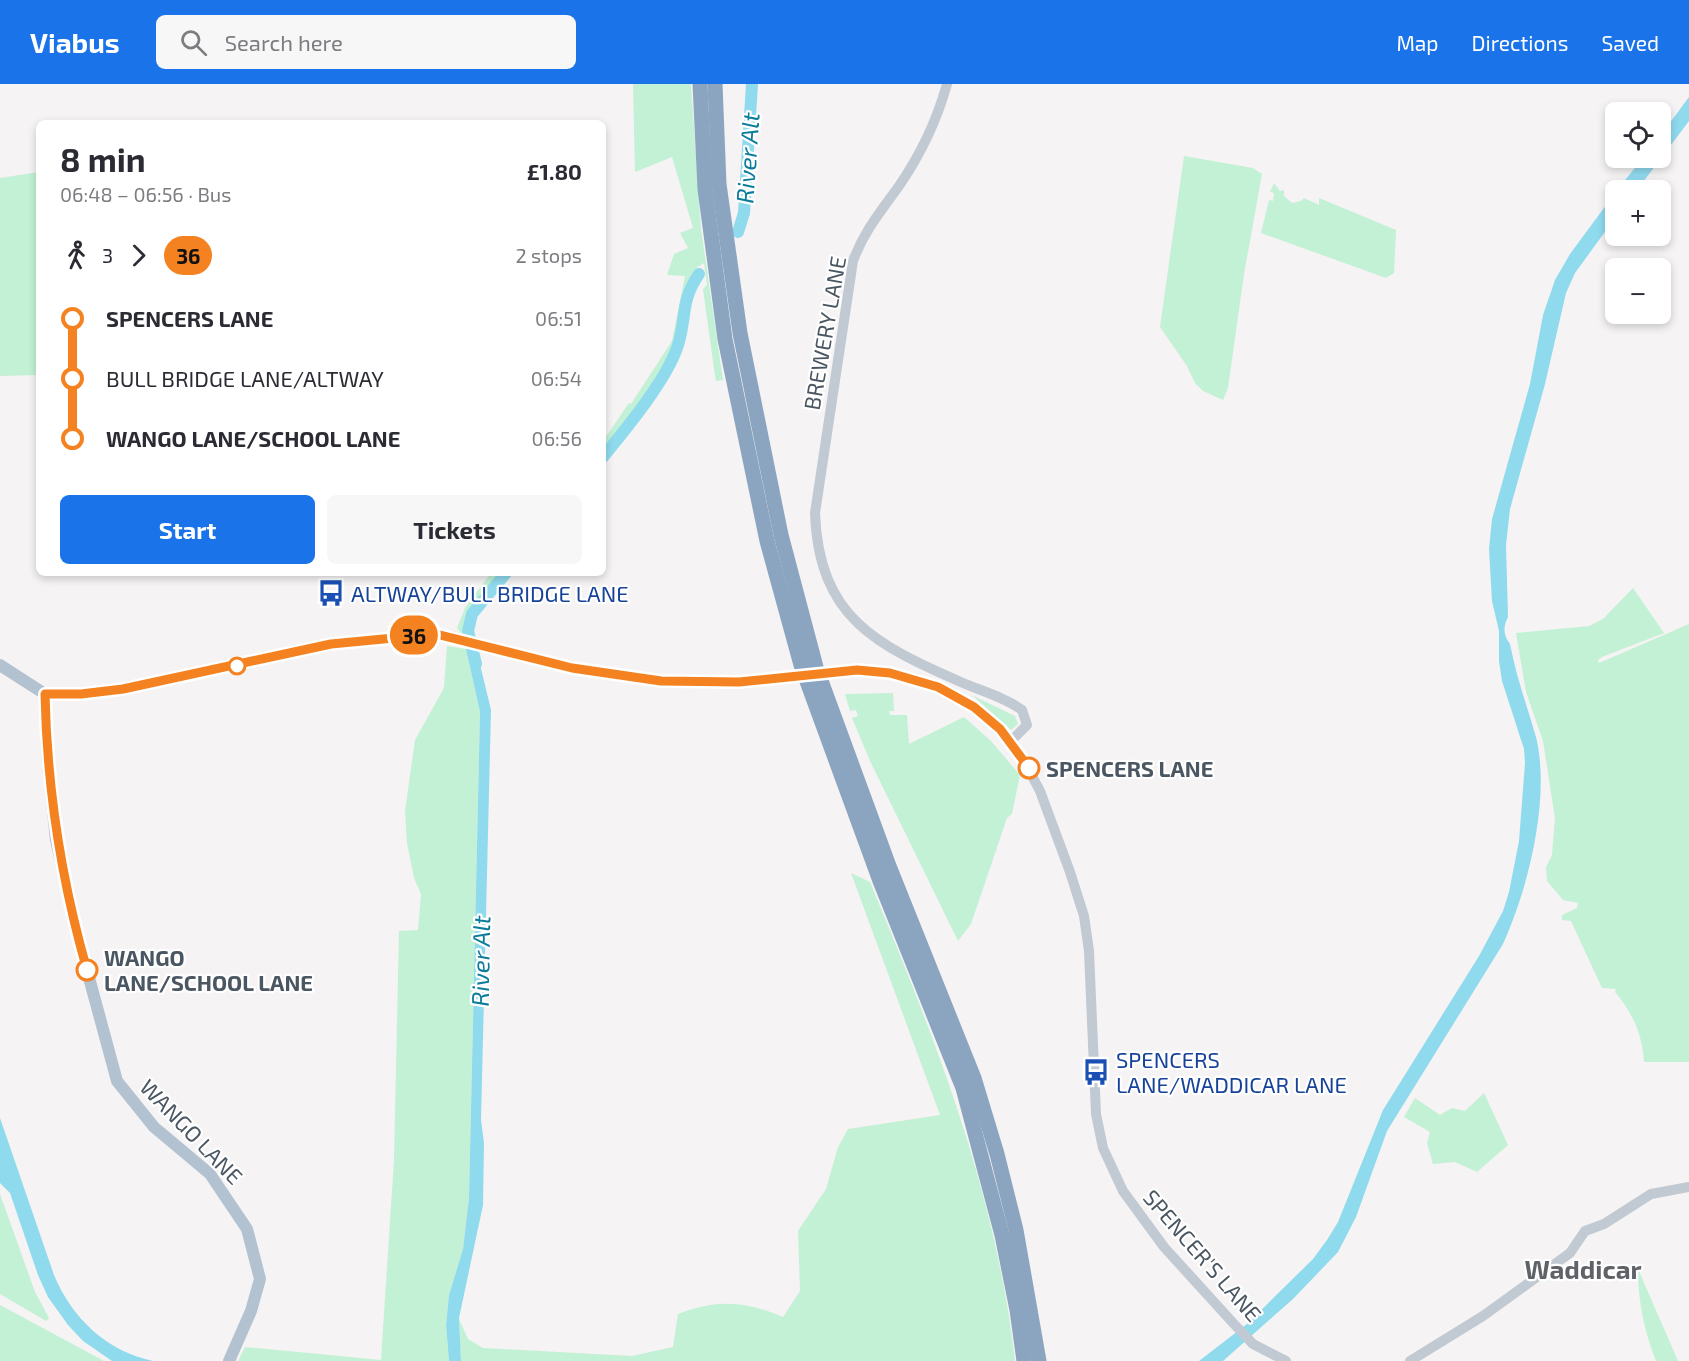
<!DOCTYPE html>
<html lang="en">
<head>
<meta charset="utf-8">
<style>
	body { margin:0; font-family:"Exo 2",sans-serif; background:#f7f7f7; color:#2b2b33; height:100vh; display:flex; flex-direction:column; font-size:22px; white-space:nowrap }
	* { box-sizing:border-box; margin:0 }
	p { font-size:20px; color:#7c7c81 }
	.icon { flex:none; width:33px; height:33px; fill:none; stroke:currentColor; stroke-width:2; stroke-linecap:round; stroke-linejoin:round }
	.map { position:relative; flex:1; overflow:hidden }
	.details { position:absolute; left:36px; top:36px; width:570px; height:456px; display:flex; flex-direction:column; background:#fff; border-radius:9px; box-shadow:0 3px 9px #0003 }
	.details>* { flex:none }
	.badge { padding:0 12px; border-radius:20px; font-size:21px; line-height:39px }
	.controls { position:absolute; left:1605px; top:18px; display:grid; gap:12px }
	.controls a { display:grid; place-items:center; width:66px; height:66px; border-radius:9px; background:#fff; box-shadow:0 3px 9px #0003; font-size:30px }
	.map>.badge { position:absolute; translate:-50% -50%; box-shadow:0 0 0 3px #fff }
	.legs { display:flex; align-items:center; gap:9px; height:66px; padding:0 24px; font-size:20px }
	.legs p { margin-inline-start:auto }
	.head { display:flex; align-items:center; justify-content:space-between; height:102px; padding:0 24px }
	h1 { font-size:33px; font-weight:700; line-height:45px }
	.button { display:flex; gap:12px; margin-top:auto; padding:12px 24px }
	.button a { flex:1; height:69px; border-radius:9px; background:#1a73e8; color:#fff; font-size:24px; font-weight:700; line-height:69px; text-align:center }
	.button a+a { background:#f7f7f7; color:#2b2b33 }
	ul { padding:0 24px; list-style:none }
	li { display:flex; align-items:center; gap:21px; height:60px; font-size:22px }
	li i { display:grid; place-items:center; width:9px; height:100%; margin:0 8px; background:currentColor }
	li i::after { content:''; width:15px; height:15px; margin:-8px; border:4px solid; border-radius:50%; background:#fff }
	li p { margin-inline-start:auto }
	li:first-child i { background:linear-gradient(#0000 50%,currentColor 0) }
	li:last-child i { background:linear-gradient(currentColor 50%,#0000 0) }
	header { display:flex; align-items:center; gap:36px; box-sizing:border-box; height:84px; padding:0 30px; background:#1a73e8; color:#fff }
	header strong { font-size:28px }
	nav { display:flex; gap:33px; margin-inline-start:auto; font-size:21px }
	.search { width:420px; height:54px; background:#f7f7f7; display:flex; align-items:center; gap:15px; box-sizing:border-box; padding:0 21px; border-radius:9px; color:#7c7c81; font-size:22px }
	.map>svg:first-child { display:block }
</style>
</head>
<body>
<header>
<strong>Viabus</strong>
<div class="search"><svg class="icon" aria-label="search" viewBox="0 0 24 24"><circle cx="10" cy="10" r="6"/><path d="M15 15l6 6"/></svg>Search here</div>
<nav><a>Map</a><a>Directions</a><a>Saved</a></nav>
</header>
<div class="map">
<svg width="1689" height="1277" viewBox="0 0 1689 1277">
	<rect width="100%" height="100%" fill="#f5f3f3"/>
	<!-- green -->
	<g fill="#c3f1d5">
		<path d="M 633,0 L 691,0 L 701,145 L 723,296 L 716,297 L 714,285 L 703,205 L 707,201 L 704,179 L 696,184 L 684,209 L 675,262 L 666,282 L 603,367 L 603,357 L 629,319 L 631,320 L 672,257 L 685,192 L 667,191 L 674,170 L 688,164 L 680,149 L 693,144 L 672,73 L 635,88 Z"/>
		<path d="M 1184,72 L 1253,84 L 1262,90 L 1244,190 L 1228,304 L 1223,316 L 1203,307 L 1195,299 L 1187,282 L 1160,243 Z"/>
		<path d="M 39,88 L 39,291 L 0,292 L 0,94 Z"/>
		<path d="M 1274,99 L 1280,107 L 1284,106 L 1284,112 L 1292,119 L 1301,117 L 1304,114 L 1319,121 L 1319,114 L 1396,146 L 1394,189 L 1386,194 L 1261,149 L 1269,116 L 1273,117 L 1274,109 L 1270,108 Z"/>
		<path d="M 491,489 L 502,489 L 470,529 L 464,530 L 469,532 L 466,550 L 460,548 L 457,544 L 465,524 Z"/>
		<path d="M 1633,504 L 1664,549 L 1602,573 L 1598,576 L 1599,579 L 1689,540 L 1689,978 L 1644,978 C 1642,949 1633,930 1615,908 L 1616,905 L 1602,904 L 1571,837 L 1562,836 L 1562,831 L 1577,824 L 1578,819 L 1563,816 L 1547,797 L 1546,783 L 1552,771 L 1555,734 L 1543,657 L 1526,608 L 1516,549 L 1589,542 L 1603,535 Z"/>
		<path d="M 447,562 L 466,565 L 480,628 L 469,1114 L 463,1165 L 449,1211 L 446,1241 L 449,1277 L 238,1277 L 245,1263 L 381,1276 L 394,1076 L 399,847 L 418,846 L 421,810 L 414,794 L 407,759 L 405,727 L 415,656 L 444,604 Z"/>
		<path d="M 961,606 L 1015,632 L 1018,640 L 1011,646 L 973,612 Z"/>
		<path d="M 893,609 L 894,627 L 889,627 L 890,631 L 907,631 L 909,660 L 964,633 L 991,657 L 1020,691 L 1012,730 L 1007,734 L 971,840 L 958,857 L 871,679 L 852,634 L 858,632 L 856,626 L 850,627 L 845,610 Z"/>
		<path d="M 851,789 L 870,798 C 935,954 996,1108 1015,1277 L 461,1277 L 459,1235 L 468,1255 L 483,1264 L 632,1272 L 673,1263 L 678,1230 C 717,1215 745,1217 783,1233 L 800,1207 L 798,1147 L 826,1105 L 838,1063 L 848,1045 L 940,1031 Z"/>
		<path d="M 1484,1009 L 1508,1061 L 1477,1088 L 1455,1078 L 1433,1080 L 1427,1059 L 1430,1048 L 1404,1033 L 1415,1014 L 1440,1031 L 1452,1024 L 1465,1027 Z"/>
		<path d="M 0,1110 L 35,1208 L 49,1234 L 46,1237 L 0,1210 Z"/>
		<path d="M 1638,1185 L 1678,1277 L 1656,1277 C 1644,1247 1638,1217 1638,1185 Z"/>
		<path d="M 0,1221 L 104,1277 L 0,1277 Z"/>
	</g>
	<!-- water -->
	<g fill="#90daee">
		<path d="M 1689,13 L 1689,37 L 1637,106 L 1617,106 L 1643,74 L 1660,74 L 1661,51 Z"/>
		<path d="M 1615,109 L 1615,134 L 1575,189 L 1566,209 L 1545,300 L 1510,425 L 1506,461 L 1508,533 C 1503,543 1503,551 1510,560 C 1516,592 1527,622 1536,653 C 1551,714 1528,805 1503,860 L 1387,1047 L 1356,1133 L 1338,1168 L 1293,1215 L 1223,1277 L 1199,1277 L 1247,1240 L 1313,1175 L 1327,1156 L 1338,1138 L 1383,1026 L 1479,872 L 1503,827 L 1509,808 L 1519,757 L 1525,679 L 1524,665 L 1502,597 L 1499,577 L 1499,547 L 1492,517 L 1489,465 L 1492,435 L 1530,300 L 1543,231 L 1555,196 L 1570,170 Z"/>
		<path d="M 466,565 L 477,568 L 491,626 L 481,1036 L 484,1059 L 483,1121 L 459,1234 L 461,1277 L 449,1277 L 446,1241 L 449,1211 L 463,1165 L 469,1114 L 480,628 Z"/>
		<path d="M 0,1034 L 54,1191 C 72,1234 106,1267 153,1277 L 112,1277 L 83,1257 L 68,1241 L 48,1213 L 38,1191 L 10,1109 L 0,1099 Z"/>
	</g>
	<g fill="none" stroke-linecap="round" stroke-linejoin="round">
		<!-- river -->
		<g stroke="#90daee" stroke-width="12">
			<path d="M 738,148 L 744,129 L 752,0"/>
			<path d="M 603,373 C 626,345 668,294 678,261 C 687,232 680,218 699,190"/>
			<path d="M 476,580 L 468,547 L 472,530 L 506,489"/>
		</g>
		<!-- minor -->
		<g stroke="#c1cad2" stroke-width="10">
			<path d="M 947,0 C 937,36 921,70 899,102 C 881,127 864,147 853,177 L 815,429 C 819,534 876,561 963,599 C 982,607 1006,614 1022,626 L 1027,641 L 1011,657"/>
			<path d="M 45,610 L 110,607 L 331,560 L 427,550 L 453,552 L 571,584 L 630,594 L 687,599 L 739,598 L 857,586 L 890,589 L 918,595 L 955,611 L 988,634 L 1021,671 L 1040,707 L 1070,788 L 1084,832 L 1089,867 L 1096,1030 L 1103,1064 L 1123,1107 L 1164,1163 L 1234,1240 L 1253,1260 L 1286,1277"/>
			<path d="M 1410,1277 L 1483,1232 L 1570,1169 L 1585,1147 L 1604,1140 L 1651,1110 L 1689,1103"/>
		</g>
		<!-- major -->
		<path stroke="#b3c2d1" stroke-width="12" d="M 0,581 L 45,610 L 47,671 L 56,756 L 78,853 L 117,997 L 154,1043 L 210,1090 L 247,1145 L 260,1195 L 251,1227 L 229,1277"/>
		<!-- highway -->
		<g stroke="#8ba5c1" stroke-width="15">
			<path d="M 700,0 L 705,105 L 725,255 L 767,457 L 801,581 L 880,797 L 963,1004 L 1002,1151 L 1017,1226 L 1024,1277"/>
			<path d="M 715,0 L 719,100 L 740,249 L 781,451 L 816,583 L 889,782 L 974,994 L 997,1070 L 1016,1146 L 1039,1277"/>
		</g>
	</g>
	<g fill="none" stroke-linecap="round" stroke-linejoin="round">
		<defs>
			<path id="line-1" d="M 87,886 C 61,795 47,705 45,610 L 81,610 L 123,605 L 331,560 L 436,550 L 572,584 L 661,597 L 739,598 L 857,586 L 890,589 L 938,603 L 974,623 L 1000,645 L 1029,684"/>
		</defs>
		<!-- line-1 casing -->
		<use href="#line-1" stroke="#fff" stroke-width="14"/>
		<!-- line-1 -->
		<use href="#line-1" stroke="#f58220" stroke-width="9"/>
	</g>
	<!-- icons -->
	<defs>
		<symbol id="bus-bare" viewBox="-9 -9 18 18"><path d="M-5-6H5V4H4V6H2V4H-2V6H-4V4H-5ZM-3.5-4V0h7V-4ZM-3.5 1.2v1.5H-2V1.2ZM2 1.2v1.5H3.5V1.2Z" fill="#1a4fb4" stroke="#fff" stroke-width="2.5" paint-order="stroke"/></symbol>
	</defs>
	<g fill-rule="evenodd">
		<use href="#bus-bare" x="312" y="490" width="38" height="38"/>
		<use href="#bus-bare" x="1077" y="969" width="38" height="38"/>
	</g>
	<!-- markers -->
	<g fill="#fff" stroke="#f58220" stroke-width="3">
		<circle cx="237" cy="582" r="8"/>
		<circle cx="1029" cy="684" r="10"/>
		<circle cx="87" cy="886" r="10"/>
	</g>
	<g text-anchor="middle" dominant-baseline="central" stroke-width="4.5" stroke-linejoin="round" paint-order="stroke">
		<!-- street labels -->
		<g font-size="22" fill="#4a5661" stroke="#fff">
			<text transform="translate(824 249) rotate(-80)">BREWERY LANE</text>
			<text transform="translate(192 1047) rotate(46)">WANGO LANE</text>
			<text transform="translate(1203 1171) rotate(49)">SPENCER'S LANE</text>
		</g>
		<!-- transit labels -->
		<g font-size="22" fill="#164399" stroke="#fff" text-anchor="start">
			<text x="351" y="509">ALTWAY/BULL BRIDGE LANE</text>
			<text x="1116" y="975">SPENCERS<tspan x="1116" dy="25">LANE/WADDICAR LANE</tspan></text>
		</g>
		<!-- stop labels -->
		<g font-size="22" font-weight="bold" fill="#4a5661" stroke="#fff" text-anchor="start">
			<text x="1046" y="684">SPENCERS LANE</text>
			<text x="104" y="873">WANGO<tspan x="104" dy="25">LANE/SCHOOL LANE</tspan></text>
		</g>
		<!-- water labels -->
		<g font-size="24" font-style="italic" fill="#0c7c9b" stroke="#fff">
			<text transform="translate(747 74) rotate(-86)">River Alt</text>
			<text transform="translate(480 877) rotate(-89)">River Alt</text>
		</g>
		<!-- quarter labels -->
		<g font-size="26" font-weight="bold" fill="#5f6368" stroke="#fff">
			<text x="1583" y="1184">Waddicar</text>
		</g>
	</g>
</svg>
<div class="controls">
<a><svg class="icon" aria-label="locate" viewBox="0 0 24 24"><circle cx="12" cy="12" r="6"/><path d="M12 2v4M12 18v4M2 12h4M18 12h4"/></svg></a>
<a>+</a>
<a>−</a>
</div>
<b class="badge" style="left:414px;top:551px;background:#f58220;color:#111">36</b>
<section class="details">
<div class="head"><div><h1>8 min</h1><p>06:48 – 06:56 · Bus</p></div><b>£1.80</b></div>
<div class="legs"><svg class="icon" aria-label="walk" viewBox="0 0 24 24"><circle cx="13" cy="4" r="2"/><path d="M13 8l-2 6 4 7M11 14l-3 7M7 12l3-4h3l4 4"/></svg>3<svg class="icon" aria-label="forward" viewBox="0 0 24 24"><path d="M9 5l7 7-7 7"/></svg><b class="badge" style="background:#f58220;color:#111">36</b><p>2 stops</p></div>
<ul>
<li><i style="color:#f58220"></i><b>SPENCERS LANE</b><p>06:51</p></li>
<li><i style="color:#f58220"></i><span>BULL BRIDGE LANE/ALTWAY</span><p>06:54</p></li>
<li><i style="color:#f58220"></i><b>WANGO LANE/SCHOOL LANE</b><p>06:56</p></li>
</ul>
<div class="button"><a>Start</a><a>Tickets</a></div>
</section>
</div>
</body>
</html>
